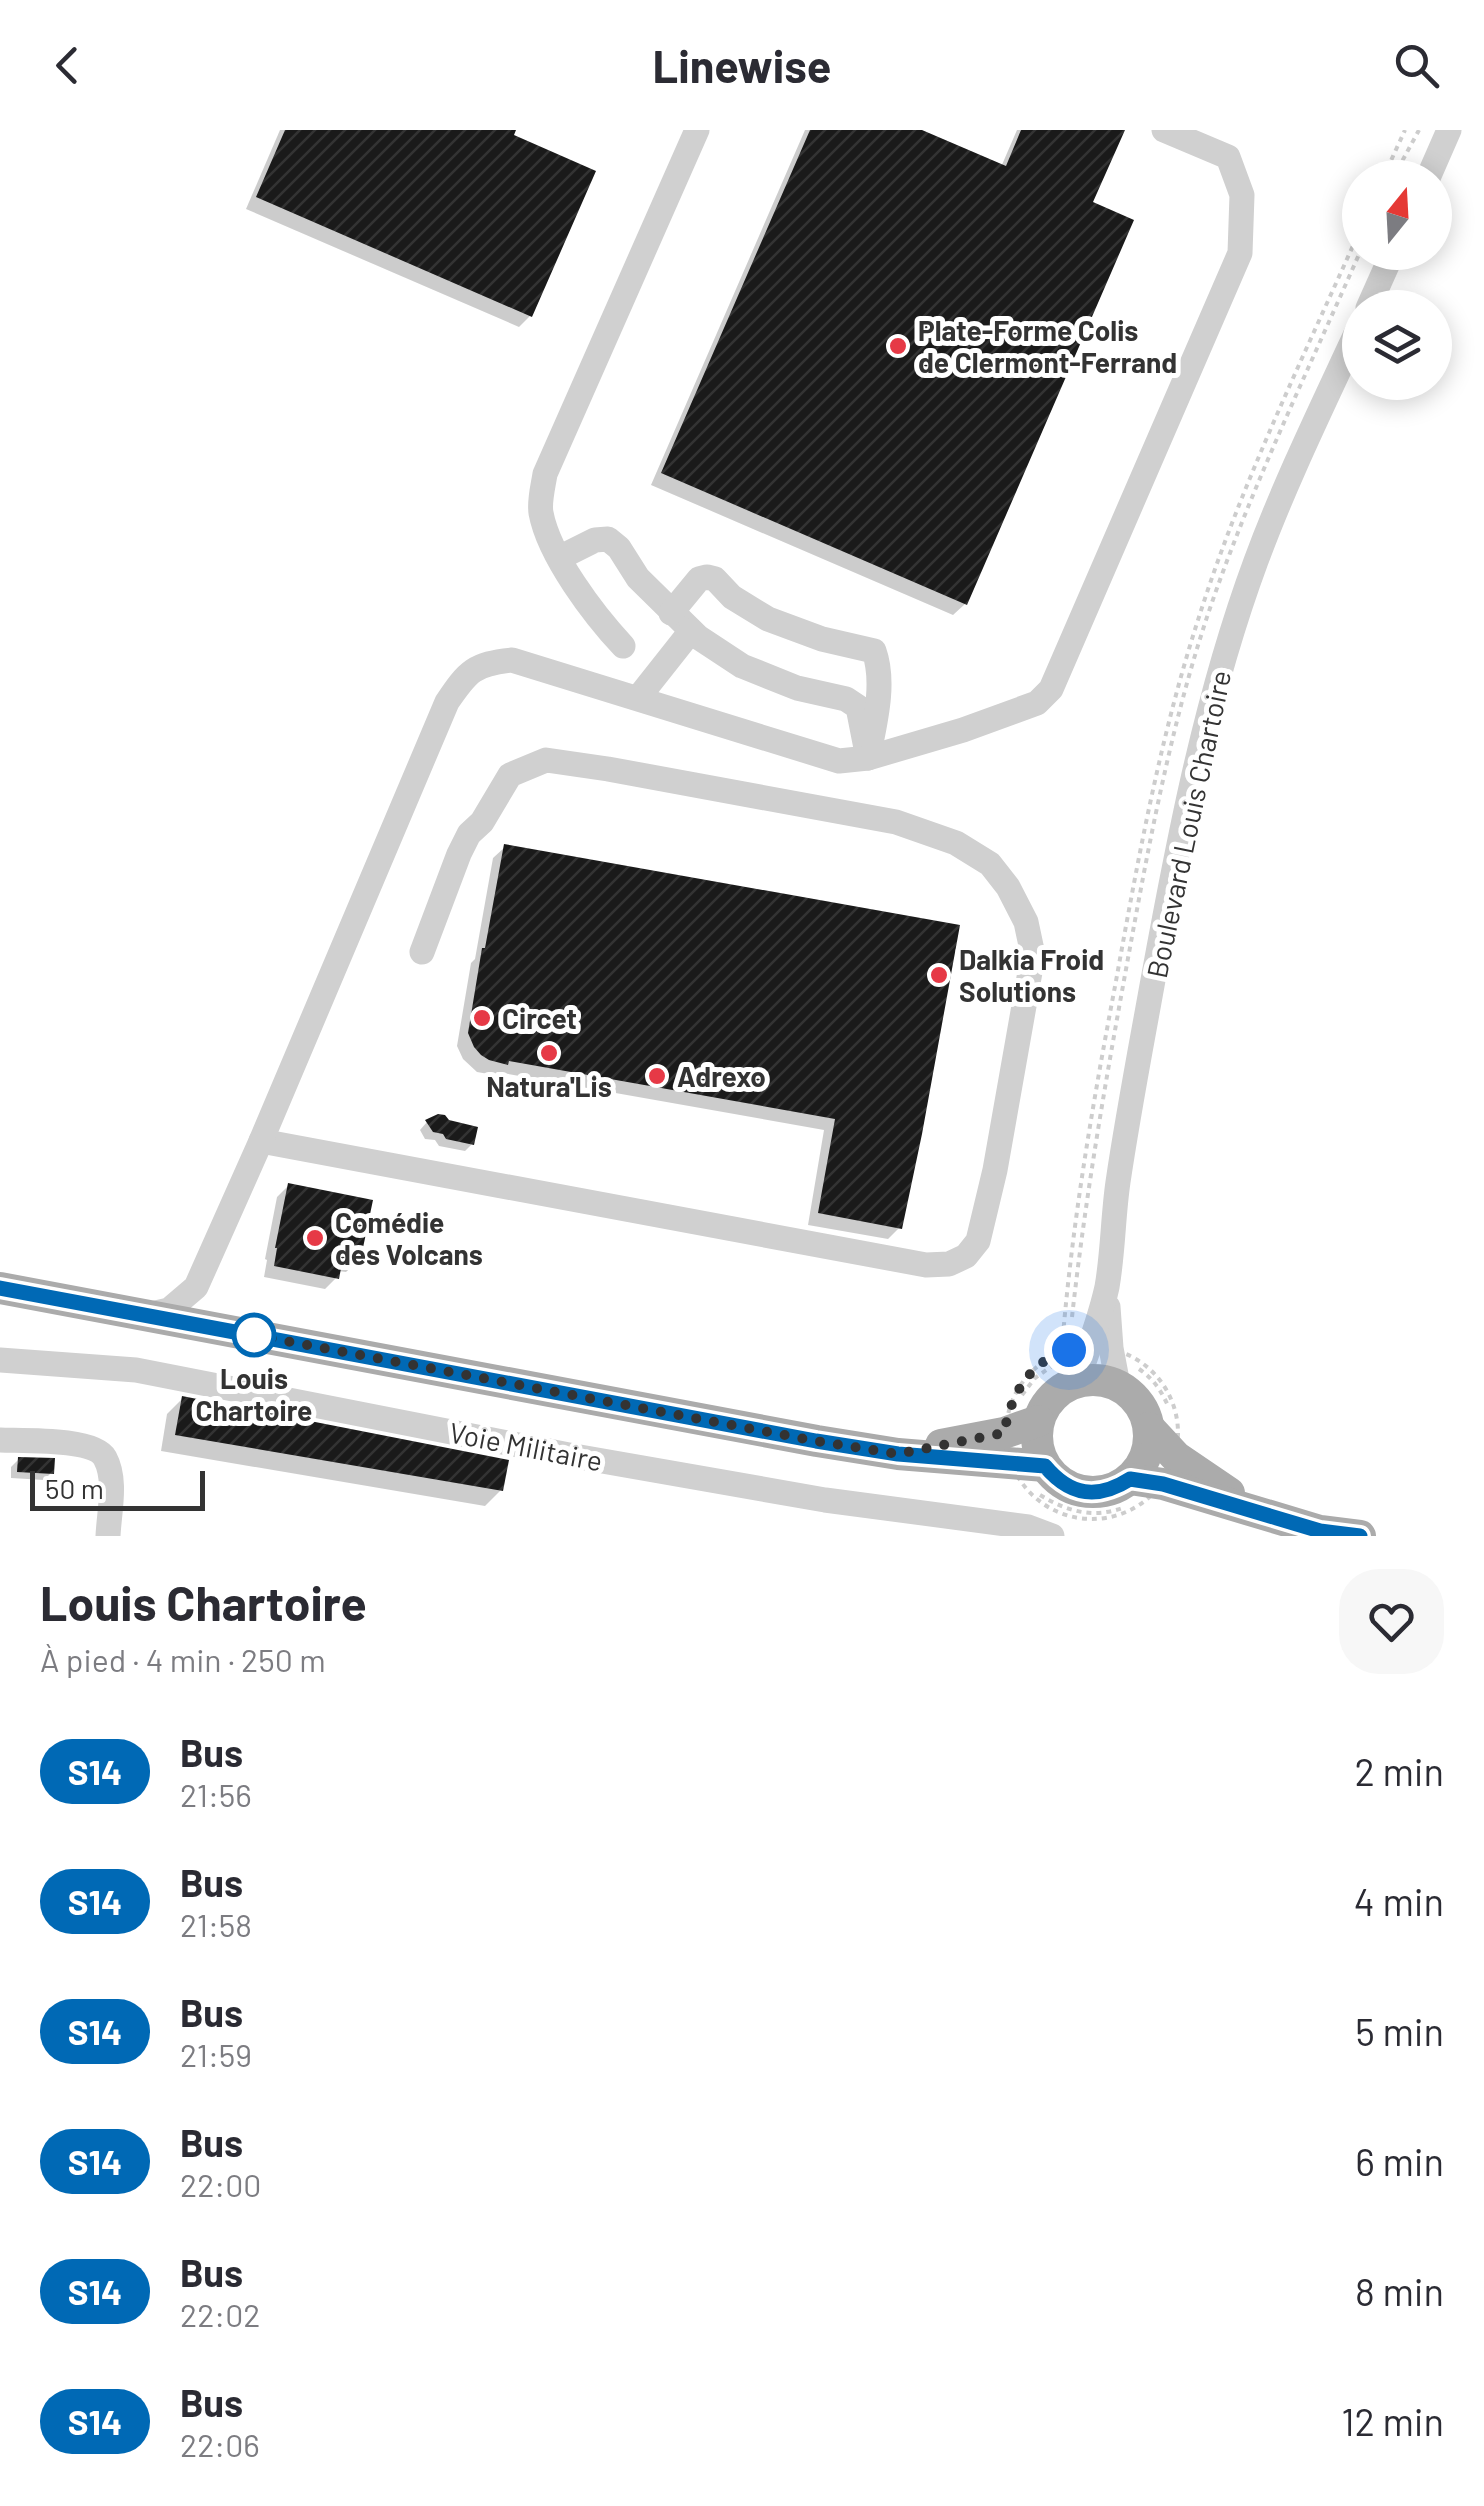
<!DOCTYPE html>
<html lang="fr">
<head>
<meta charset="utf-8">
<style>
	body { margin:0; font-family:Barlow,sans-serif; background:#f7f7f7; color:#2b2b33; height:100vh; display:flex; flex-direction:column; font-size:38px; white-space:nowrap }
	* { box-sizing:border-box; margin:0 }
	p { font-size:32px; color:#7c7c81 }
	.icon { flex:none; width:55px; height:55px; fill:none; stroke:currentColor; stroke-width:2; stroke-linecap:round; stroke-linejoin:round }
	.map { position:relative; height:1406px; overflow:hidden }
	.drawer { display:flex; flex-direction:column; background:#fff; flex:1 }
	.drawer>* { flex:none }
	.badge { padding:0 20px; border-radius:32px; font-size:35px; line-height:65px }
	.needle { width:65px; rotate:18deg }
	.controls { position:absolute; left:1342px; top:30px; display:grid; gap:20px }
	.controls a { display:grid; place-items:center; width:110px; height:110px; border-radius:50%; background:#fff; box-shadow:0 5px 25px #0003; font-size:50px }
	.scale { position:absolute; left:30px; bottom:25px; width:175px; box-sizing:border-box; padding-left:10px; border:5px solid #333; border-top:0; font-size:28px; line-height:35px; white-space:nowrap; color:#333; -webkit-text-stroke:8px #fff; paint-order:stroke }
	.you { position:absolute; width:50px; height:50px; margin:-25px; border:8px solid #fff; border-radius:50%; background:#1a73e8; box-shadow:0 0 0 15px #1a73e833 }
	.map>.badge { position:absolute; translate:-50% -50%; box-shadow:0 0 0 5px #fff }
	.round { display:grid; place-items:center; flex:none; width:105px; height:105px; border-radius:40px; background:#f7f7f7 }
	.headline { display:flex; align-items:center; justify-content:space-between; height:170px; padding:0 40px }
	h1 { font-size:48px; font-weight:700; line-height:75px }
	ul { padding:0; list-style:none }
	li { display:flex; align-items:center; gap:30px; height:130px; padding:0 40px }
	li div { flex:1 }
	li b { display:block; font-size:38px }
	li em { font-style:normal }
	li .badge { min-width:110px; font-weight:700; text-align:center }
	header { display:flex; justify-content:space-between; align-items:center; height:130px; padding:0 40px; background:#fff; font-size:45px; font-weight:700 }
	.map>svg:first-child { display:block }
</style>
</head>
<body>
<header><svg class="icon" aria-label="back" viewBox="0 0 24 24"><path d="M15 5l-7 7 7 7"/></svg>Linewise<svg class="icon" aria-label="search" viewBox="0 0 24 24"><circle cx="10" cy="10" r="6"/><path d="M15 15l6 6"/></svg></header>
<div class="map">
<svg width="1484" height="1406" viewBox="0 0 1484 1406">
	<defs>
		<pattern id="building-hatch" width="6" height="6" patternUnits="userSpaceOnUse" patternTransform="scale(2.5)"><rect width="6" height="6" fill="#1a1a1a"/><path d="M-1 1l2-2M0 6l6-6M5 7l2-2" fill="none" stroke="#333"/></pattern>
	</defs>
	<rect width="100%" height="100%" fill="#fff"/>
	<!-- shadow -->
	<g fill="#0003">
		<path d="M 280,0 L 513,0 L 530,186 L 519,197 L 246,79 Z"/>
		<path d="M 805,0 L 916,0 L 1001,37 L 1017,0 L 1116,0 L 1090,74 L 965,474 L 953,485 L 651,355 Z"/>
		<path d="M 505,717 L 957,797 L 900,1097 L 888,1109 L 808,1095 L 824,1000 L 497,942 L 494,945 L 477,942 L 463,929 L 457,916 L 471,833 L 475,829 L 493,728 Z"/>
		<path d="M 427,992 L 472,1014 L 465,1021 L 439,1016 L 435,1010 L 425,1009 L 420,1000 Z"/>
		<path d="M 289,1055 L 358,1131 L 346,1142 L 338,1141 L 337,1147 L 325,1159 L 264,1147 L 267,1130 L 265,1129 L 277,1067 Z"/>
		<path d="M 183,1268 L 501,1360 L 485,1376 L 161,1321 L 167,1284 Z"/>
		<path d="M 19,1329 L 51,1343 L 44,1350 L 11,1348 L 11,1337 Z"/>
	</g>
	<!-- building -->
	<g fill="url(#building-hatch)">
		<path d="M 285,0 L 516,0 L 514,5 L 596,41 L 532,187 L 256,67 Z"/>
		<path d="M 810,0 L 922,0 L 1006,36 L 1021,0 L 1125,0 L 1093,72 L 1134,90 L 967,475 L 661,343 Z"/>
		<path d="M 504,714 L 960,795 L 922,1004 L 902,1099 L 818,1083 L 835,989 L 509,931 L 508,935 L 489,930 L 481,925 L 474,917 L 468,903 L 482,818 L 485,818 Z"/>
		<path d="M 438,984 L 445,985 L 449,990 L 478,997 L 474,1015 L 446,1009 L 443,1004 L 433,1002 L 425,990 Z"/>
		<path d="M 288,1053 L 373,1070 L 360,1132 L 343,1128 L 339,1149 L 274,1136 L 277,1118 L 275,1118 Z"/>
		<path d="M 182,1266 L 509,1330 L 503,1361 L 175,1305 Z"/>
		<path d="M 18,1327 L 55,1328 L 54,1344 L 17,1342 Z"/>
	</g>
	<g fill="none" stroke-linecap="round" stroke-linejoin="round">
		<!-- path -->
		<g stroke="#cdcdcd" stroke-width="4" stroke-dasharray="5 5" stroke-linecap="butt">
			<path d="M 1383,48 L 1405,0"/>
			<path d="M 1393,48 L 1419,0"/>
			<path d="M 1072,1187 C 1086,1061 1108,937 1131,812 C 1151,703 1172,593 1207,487 C 1249,362 1307,243 1360,122"/>
			<circle cx="1092" cy="1303" r="86"/>
			<path d="M 1062,1217 C 1072,1093 1093,972 1116,851 C 1138,729 1160,608 1198,490 C 1240,356 1303,228 1360,100"/>
			<path d="M 1139,1239 C 1154,1249 1162,1262 1169,1278"/>
			<path d="M 1022,1265 L 1035,1248 L 1059,1231"/>
			<path d="M 1040,1365 C 1068,1382 1094,1389 1125,1377"/>
		</g>
		<!-- minor -->
		<g stroke="#d0d0d0" stroke-width="25">
			<path d="M 1428,48 L 1449,0"/>
			<path d="M 1368,178 L 1393,122"/>
			<path d="M 559,428 L 595,410 L 608,409 L 619,418 L 638,448 L 698,507 L 742,536 L 797,558 L 846,569 L 858,577 L 868,628"/>
			<path d="M 671,483 L 699,449 L 707,447 L 715,449 L 732,467 L 768,489 L 822,509 L 874,521 C 884,549 877,584 871,613"/>
			<path d="M 623,516 C 594,485 549,426 541,383 C 539,371 543,357 545,344 L 697,0"/>
			<path d="M 638,568 L 691,501"/>
			<path d="M 261,1011 L 926,1135 L 949,1134 L 966,1126 L 978,1111 L 995,1040 L 1033,825 L 1026,792 L 1008,757 L 990,734 L 956,713 L 896,692 L 608,639 L 546,630 L 510,645 L 482,692 L 469,704 L 459,724 L 422,822"/>
			<path d="M 1108,1177 L 1111,1218 L 1118,1255"/>
			<path d="M 147,1185 L 169,1180 L 196,1157 L 261,1011 L 447,572 C 468,541 474,534 512,530 L 839,631 L 868,628 L 963,600 L 1037,573 L 1051,559 L 1240,123 L 1242,65 L 1228,27 L 1164,0"/>
			<path d="M 0,1230 L 136,1240 L 574,1326 L 825,1370 L 1028,1397 L 1052,1406"/>
			<path d="M 1077,1251 C 1088,1221 1100,1189 1107,1157 C 1113,1123 1113,1086 1118,1052 C 1128,984 1141,917 1153,850 C 1179,708 1206,566 1256,431 C 1286,350 1324,273 1360,195"/>
			<path d="M 0,1310 C 22,1311 94,1308 105,1328 C 117,1350 109,1382 108,1406"/>
		</g>
		<!-- major -->
		<g stroke="#ababab" stroke-width="32">
			<path d="M 0,1158 L 817,1311 L 898,1324 L 1045,1336"/>
			<circle cx="1093" cy="1306" r="56"/>
			<path d="M 1149,1298 L 1176,1327 L 1229,1363"/>
			<path d="M 941,1315 L 1004,1303 L 1038,1291"/>
			<path d="M 1130,1349 L 1163,1354 L 1320,1401 L 1360,1406"/>
		</g>
	</g>
	<g fill="none" stroke-linecap="round" stroke-linejoin="round">
		<defs>
			<path id="line" d="M 0,1158 L 816,1311 L 898,1324 L 1045,1336 C 1070,1366 1097,1370 1130,1349 L 1163,1354 L 1320,1401 L 1360,1406"/>
		</defs>
		<!-- line casing -->
		<use href="#line" stroke="#fff" stroke-width="22"/>
		<!-- line -->
		<use href="#line" stroke="#0069b5" stroke-width="15"/>
		<!-- walk -->
		<path stroke="#333" stroke-width="10" stroke-dasharray="0 18" d="M 254,1205 L 816,1311 L 898,1324 L 1004,1303 C 1011,1265 1029,1231 1069,1220"/>
	</g>
	<!-- markers -->
	<g fill="#e63946" stroke="#fff" stroke-width="4">
		<circle cx="898" cy="216" r="10"/>
		<circle cx="939" cy="845" r="10"/>
		<circle cx="482" cy="888" r="10"/>
		<circle cx="549" cy="923" r="10"/>
		<circle cx="657" cy="946" r="10"/>
		<circle cx="315" cy="1108" r="10"/>
	</g>
	<circle fill="#fff" stroke="#0069b5" stroke-width="5" cx="254" cy="1205" r="20"/>
	<g text-anchor="middle" dominant-baseline="central" stroke-width="10" stroke-linejoin="round" paint-order="stroke">
		<!-- poi labels -->
		<g font-size="28" font-weight="bold" fill="#333" stroke="#fff" text-anchor="start">
			<text x="918" y="200">Plate-Forme Colis<tspan x="918" dy="32">de Clermont-Ferrand</tspan></text>
			<text x="959" y="829">Dalkia Froid<tspan x="959" dy="32">Solutions</tspan></text>
			<text x="502" y="888">Circet</text>
			<text x="677" y="946">Adrexo</text>
			<text x="549" y="956" text-anchor="middle">Natura'Lis</text>
			<text x="335" y="1092">Comédie<tspan x="335" dy="32">des Volcans</tspan></text>
		</g>
		<!-- street labels -->
		<g font-size="28" fill="#333" stroke="#fff">
			<text transform="translate(1188 694) rotate(-78)">Boulevard Louis Chartoire</text>
			<text transform="translate(526 1316) rotate(11)">Voie Militaire</text>
		</g>
		<!-- stop labels -->
		<g font-size="28" font-weight="bold" fill="#333" stroke="#fff">
			<text x="254" y="1248">Louis<tspan x="254" dy="32">Chartoire</tspan></text>
		</g>
	</g>
</svg>
<div class="controls">
<a><svg class="needle" viewBox="-14 -14 28 28"><path d="M0-13l5 13h-10z" fill="#e53935"/><path d="M0 13l5-13h-10z" fill="#7c7c81"/></svg></a>
<a><svg class="icon" aria-label="layers" viewBox="0 0 24 24"><path d="M12 4l9 5-9 5-9-5zM3 14l9 5 9-5"/></svg></a>
</div>
<div class="scale">50 m</div>
<div class="you" style="left:1069px;top:1220px"></div>
</div>
<section class="drawer">
<div class="headline"><div><h1>Louis Chartoire</h1><p>À pied · 4 min · 250 m</p></div><a class="round"><svg class="icon" aria-label="heart" viewBox="0 0 24 24"><path d="M12 20l-8-8c-3-5 5-10 8-4 3-6 11-1 8 4z"/></svg></a></div>
<ul>
<li><span class="badge" style="background:#0069b5;color:#fff">S14</span><div><b>Bus</b><p>21:56</p></div><em>2 min</em></li>
<li><span class="badge" style="background:#0069b5;color:#fff">S14</span><div><b>Bus</b><p>21:58</p></div><em>4 min</em></li>
<li><span class="badge" style="background:#0069b5;color:#fff">S14</span><div><b>Bus</b><p>21:59</p></div><em>5 min</em></li>
<li><span class="badge" style="background:#0069b5;color:#fff">S14</span><div><b>Bus</b><p>22:00</p></div><em>6 min</em></li>
<li><span class="badge" style="background:#0069b5;color:#fff">S14</span><div><b>Bus</b><p>22:02</p></div><em>8 min</em></li>
<li><span class="badge" style="background:#0069b5;color:#fff">S14</span><div><b>Bus</b><p>22:06</p></div><em>12 min</em></li>
</ul>
</section>
</body>
</html>
